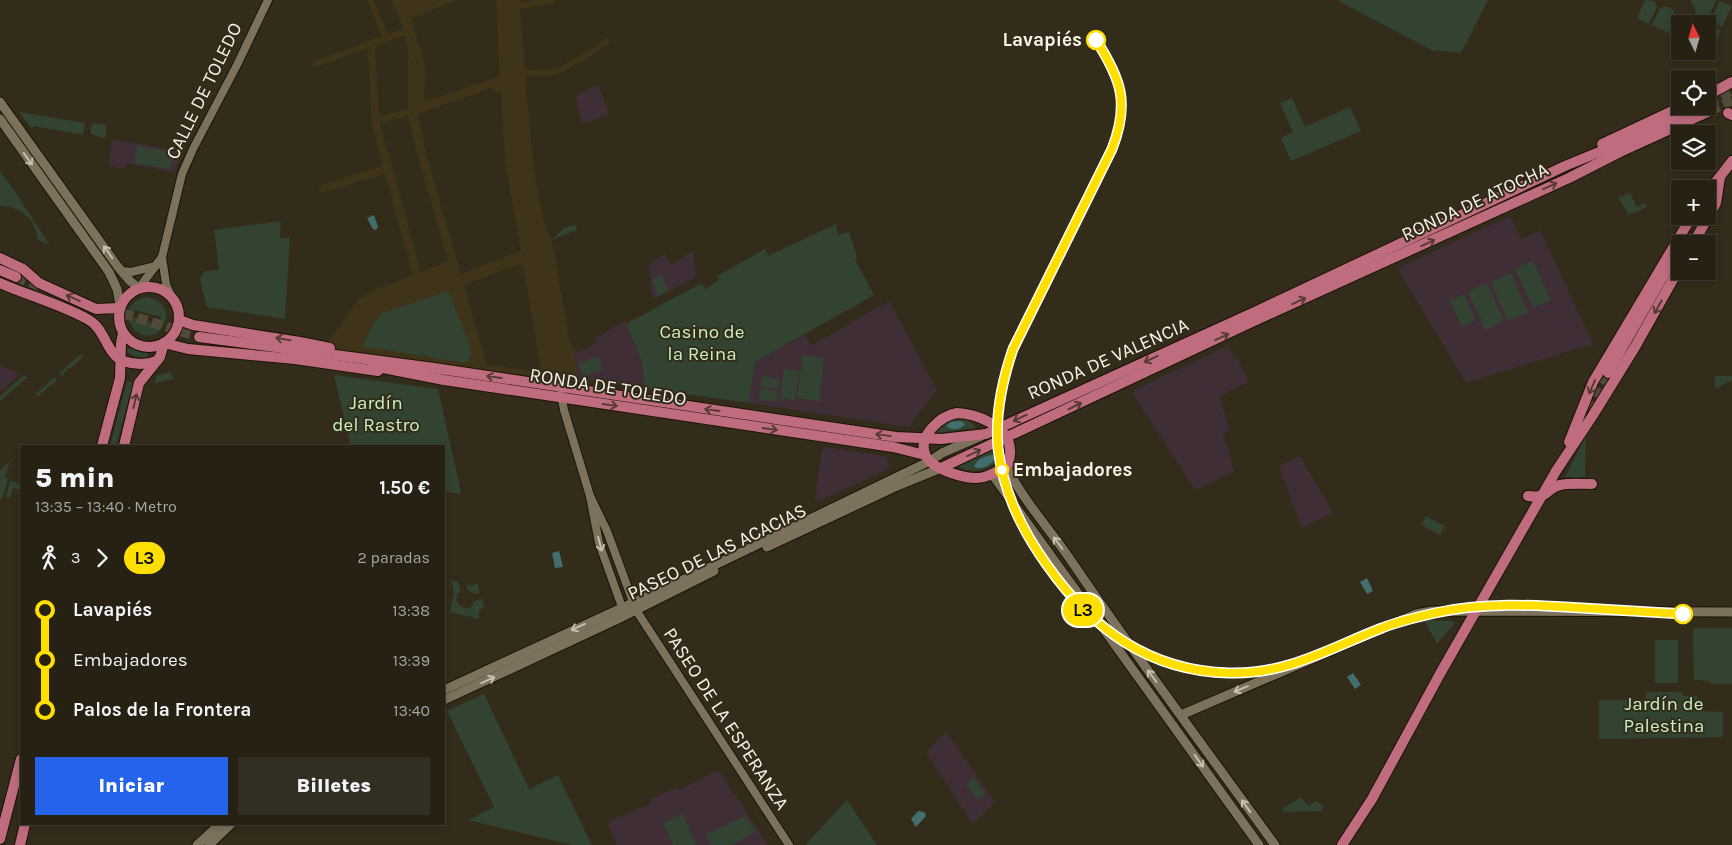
<!DOCTYPE html>
<html lang="es">
<head>
<meta charset="utf-8">
<style>
	body { margin:0; font-family:Karla,sans-serif; background:#332e22; color:#f1f3f6; height:100vh; display:flex; flex-direction:column; font-size:19px; white-space:nowrap }
	* { box-sizing:border-box; margin:0 }
	p { font-size:16px; color:#a4a3a0 }
	.icon { flex:none; width:28px; height:28px; fill:none; stroke:currentColor; stroke-width:2; stroke-linecap:round; stroke-linejoin:round }
	.map { position:relative; flex:1; overflow:hidden }
	.side { position:absolute; left:20px; top:445px; width:425px; height:380px; display:flex; flex-direction:column; background:#272114; border-radius:0px; box-shadow:0 2px 8px #0003,0 0 0 1px #433e34 }
	.side>* { flex:none }
	.badge { padding:0 10px; border-radius:16px; font-size:18px; line-height:32px }
	.needle { width:32px; rotate:355deg }
	.controls { position:absolute; left:1671px; top:15px; display:grid; gap:10px }
	.controls a { display:grid; place-items:center; width:45px; height:45px; border-radius:0px; background:#272114; box-shadow:0 2px 8px #0003,0 0 0 1px #433e34; font-size:25px }
	.map>.badge { position:absolute; translate:-50% -50%; box-shadow:0 0 0 2px #fff }
	.legs { display:flex; align-items:center; gap:8px; height:55px; padding:0 15px; font-size:16px }
	.legs p { margin-inline-start:auto }
	.summary { display:flex; align-items:center; justify-content:space-between; height:85px; padding:0 15px }
	h1 { font-size:28px; font-weight:800; line-height:38px }
	.primary-button { display:flex; gap:10px; margin-top:auto; padding:10px 15px }
	.primary-button a { flex:1; height:58px; border-radius:0px; background:#2563eb; color:#fff; font-size:20px; font-weight:800; line-height:58px; text-align:center }
	.primary-button a+a { background:#332e22; color:#f1f3f6 }
	ul { padding:0 15px; list-style:none }
	li { display:flex; align-items:center; gap:18px; height:50px; font-size:19px }
	li i { display:grid; place-items:center; width:8px; height:100%; margin:0 6px; background:currentColor }
	li i::after { content:''; width:12px; height:12px; margin:-6px; border:4px solid; border-radius:50%; background:#272114 }
	li p { margin-inline-start:auto }
	li:first-child i { background:linear-gradient(#0000 50%,currentColor 0) }
	li:last-child i { background:linear-gradient(currentColor 50%,#0000 0) }
	.map>svg:first-child { display:block }
</style>
</head>
<body>
<div class="map">
<svg width="1732" height="845" viewBox="0 0 1732 845">
	<rect width="100%" height="100%" fill="#342c1a"/>
	<!-- built -->
	<path fill="#3f331a" fill-rule="evenodd" d="M 367,0 L 373,0 L 388,34 L 404,29 L 391,0 L 456,0 L 411,19 L 425,65 L 424,102 L 500,76 L 496,0 L 519,0 L 520,3 L 534,0 L 556,0 L 554,3 L 520,9 L 525,70 L 555,69 L 591,49 L 607,38 L 610,42 L 583,61 L 556,75 L 529,76 L 525,79 L 534,169 L 544,223 L 552,240 L 569,338 L 575,353 L 578,378 L 560,387 L 434,368 L 339,350 L 325,342 L 330,340 L 358,299 L 372,291 L 413,275 L 385,174 L 321,193 L 318,186 L 383,166 L 372,125 L 368,48 L 314,68 L 312,62 L 382,36 ZM 405,35 L 409,58 L 408,59 L 408,109 L 379,116 L 375,49 L 378,45 ZM 492,88 L 497,92 L 501,92 L 505,162 L 521,251 L 461,274 L 426,153 L 418,114 ZM 408,116 L 418,157 L 448,261 L 421,272 L 380,123 ZM 520,264 L 523,266 L 541,369 L 539,372 L 490,365 L 486,362 L 464,285 Z"/>
	<!-- education -->
	<g fill="#402e37">
		<path d="M 598,84 L 609,114 L 582,124 L 576,96 Z"/>
		<path d="M 112,140 L 147,145 L 182,153 L 174,172 L 126,163 L 124,169 L 109,166 Z"/>
		<path d="M 1510,216 L 1521,239 L 1540,230 L 1593,344 L 1468,382 L 1465,381 L 1399,271 L 1400,267 Z"/>
		<path d="M 693,251 L 696,277 L 656,298 L 652,296 L 649,264 L 665,254 L 671,265 Z"/>
		<path d="M 889,301 L 937,390 L 914,419 L 910,427 L 749,403 L 755,362 L 805,335 L 811,346 Z"/>
		<path d="M 625,321 L 642,361 L 644,388 L 578,378 L 575,353 L 596,344 L 595,338 Z"/>
		<path d="M 1228,346 L 1234,359 L 1237,358 L 1249,382 L 1219,396 L 1230,430 L 1223,433 L 1234,471 L 1198,489 L 1194,488 L 1133,394 L 1134,390 Z"/>
		<path d="M 0,365 L 20,374 L 0,392 Z"/>
		<path d="M 825,447 L 885,456 L 890,468 L 818,502 L 815,500 L 822,449 Z"/>
		<path d="M 1300,456 L 1333,513 L 1302,528 L 1279,467 Z"/>
		<path d="M 946,732 L 995,802 L 973,824 L 926,753 Z"/>
		<path d="M 715,771 L 716,773 L 720,771 L 734,795 L 735,795 L 768,845 L 617,845 L 607,823 L 641,807 L 642,808 L 650,804 L 649,800 L 676,787 L 678,791 Z"/>
	</g>
	<!-- green -->
	<g fill="#324331" fill-rule="evenodd">
		<path d="M 1337,0 L 1488,0 L 1461,53 L 1436,50 L 1435,52 Z"/>
		<path d="M 1645,0 L 1654,1 L 1657,7 L 1649,24 L 1637,18 Z"/>
		<path d="M 1692,0 L 1716,0 L 1709,16 L 1702,18 L 1695,15 L 1695,8 L 1691,3 Z"/>
		<path d="M 1720,1 L 1732,6 L 1722,27 L 1713,23 L 1712,18 Z"/>
		<path d="M 1666,6 L 1674,10 L 1674,16 L 1679,21 L 1673,35 L 1652,25 L 1660,8 Z"/>
		<path d="M 1712,27 L 1721,31 L 1711,52 L 1708,50 L 1708,29 Z"/>
		<path d="M 1292,98 L 1305,127 L 1350,107 L 1361,131 L 1291,161 L 1281,138 L 1293,132 L 1280,103 Z"/>
		<path d="M 19,112 L 85,123 L 83,135 L 34,126 L 31,128 Z"/>
		<path d="M 94,123 L 106,125 L 106,136 L 104,138 L 91,134 L 91,126 Z"/>
		<path d="M 137,146 L 174,152 L 170,169 L 134,163 Z"/>
		<path d="M 0,171 L 21,200 L 21,202 L 50,245 L 38,240 C 36,219 20,206 0,206 Z"/>
		<path d="M 1630,193 L 1637,207 L 1645,203 L 1647,207 L 1629,215 L 1618,198 Z"/>
		<path d="M 281,221 L 280,238 L 290,238 L 285,319 L 207,307 L 200,279 L 205,271 L 219,270 L 214,230 Z"/>
		<path d="M 836,224 L 838,235 L 849,232 L 857,257 L 855,259 L 874,295 L 755,362 L 749,403 L 644,388 L 642,361 L 626,324 L 702,283 L 705,289 L 719,280 L 717,276 L 765,249 L 768,256 Z"/>
		<path d="M 575,225 L 577,230 L 552,240 L 565,227 Z"/>
		<path d="M 1533,261 L 1551,300 L 1533,308 L 1515,269 Z"/>
		<path d="M 1511,273 L 1528,312 L 1508,321 L 1491,282 Z"/>
		<path d="M 661,275 L 669,290 L 658,296 L 652,279 Z"/>
		<path d="M 1487,283 L 1504,321 L 1486,330 L 1468,292 Z"/>
		<path d="M 448,291 L 470,346 L 471,354 L 469,360 L 466,363 L 362,346 L 374,323 L 382,313 Z"/>
		<path d="M 1464,294 L 1476,321 L 1462,327 L 1450,301 Z"/>
		<path d="M 146,297 C 160,298 173,312 163,326 C 144,356 106,307 146,297 ZM 134,310 L 161,317 L 161,322 L 151,322 L 133,317 L 132,315 Z"/>
		<path d="M 129,348 L 147,353 L 148,356 L 146,358 L 134,356 L 126,351 Z"/>
		<path d="M 81,354 L 83,357 L 70,369 L 69,367 L 62,376 L 59,373 Z"/>
		<path d="M 803,355 L 824,358 L 819,401 L 797,398 Z"/>
		<path d="M 598,356 L 603,369 L 583,377 L 578,364 Z"/>
		<path d="M 784,369 L 799,371 L 795,400 L 780,398 Z"/>
		<path d="M 170,372 L 171,372 L 173,379 L 155,383 L 156,376 Z"/>
		<path d="M 24,375 L 27,378 L 0,401 L 0,396 Z"/>
		<path d="M 334,375 L 438,389 L 461,492 L 460,494 L 444,491 L 444,446 L 351,446 Z"/>
		<path d="M 762,376 L 779,379 L 778,389 L 761,387 Z"/>
		<path d="M 1715,376 L 1732,376 L 1732,380 L 1715,389 Z"/>
		<path d="M 55,377 L 57,380 L 38,396 L 35,394 Z"/>
		<path d="M 127,381 L 133,383 L 116,446 L 110,446 Z"/>
		<path d="M 760,389 L 777,391 L 776,402 L 759,400 Z"/>
		<path d="M 951,419 L 967,420 L 975,426 L 974,428 L 936,433 L 939,427 Z"/>
		<path d="M 1586,436 L 1585,477 L 1565,477 Z"/>
		<path d="M 1000,447 L 1000,458 C 989,471 972,475 958,466 Z"/>
		<path d="M 10,461 L 5,478 L 8,479 L 2,499 L 0,499 L 0,470 Z"/>
		<path d="M 10,481 L 21,484 L 21,490 L 13,488 L 10,498 L 6,497 Z"/>
		<path d="M 1426,516 L 1445,526 L 1440,535 L 1421,525 Z"/>
		<path d="M 451,580 L 458,582 L 461,590 L 457,594 L 456,600 L 460,606 L 467,609 L 471,607 L 475,601 L 482,599 L 484,606 L 479,611 L 479,619 L 450,612 L 454,592 Z"/>
		<path d="M 477,582 L 480,593 L 475,594 L 468,590 L 466,584 L 473,586 Z"/>
		<path d="M 1424,620 L 1452,621 L 1454,624 L 1437,644 Z"/>
		<path d="M 1693,628 L 1732,628 L 1732,684 L 1710,684 L 1710,681 L 1694,680 Z"/>
		<rect x="1655" y="640" width="23" height="43"/>
		<path d="M 1646,692 L 1683,692 L 1683,696 L 1697,696 L 1697,711 L 1723,712 L 1723,737 L 1599,739 L 1599,700 L 1646,700 Z"/>
		<path d="M 484,694 L 529,789 L 558,775 L 592,845 L 572,845 L 468,820 L 494,807 L 447,711 Z"/>
		<path d="M 974,778 L 985,794 L 977,799 L 966,784 Z"/>
		<path d="M 1301,797 L 1308,806 L 1316,801 L 1324,806 L 1321,811 L 1285,812 L 1282,809 Z"/>
		<path d="M 847,800 L 877,845 L 807,845 L 806,844 Z"/>
		<path d="M 682,814 L 697,845 L 673,845 L 663,823 Z"/>
		<path d="M 745,816 L 756,832 L 731,845 L 711,845 L 706,834 Z"/>
	</g>
	<!-- water -->
	<g fill="#436e6e">
		<path d="M 374,215 L 378,227 L 376,230 L 373,229 L 367,218 Z"/>
		<path d="M 961,421 L 965,424 C 961,430 952,431 946,426 L 951,422 Z"/>
		<path d="M 992,455 L 995,455 L 996,458 C 991,465 982,470 974,467 C 976,459 985,456 992,455 Z"/>
		<path d="M 559,551 L 563,567 L 555,568 L 552,553 Z"/>
		<path d="M 1367,578 L 1373,591 L 1367,594 L 1360,582 Z"/>
		<path d="M 1353,673 L 1361,685 L 1355,689 L 1347,677 Z"/>
		<path d="M 918,811 L 924,812 L 926,816 L 916,827 L 911,819 Z"/>
	</g>
	<g fill="none" stroke-linecap="round" stroke-linejoin="round">
		<!-- primary-tunnel -->
		<g stroke="#514a39" stroke-width="10" stroke-dasharray="10 5" stroke-linecap="butt">
			<path d="M 1708,104 L 1732,90"/>
			<path d="M 1710,111 L 1732,100"/>
			<path d="M 16,277 L 43,287"/>
			<path d="M 109,309 L 199,337"/>
			<path d="M 1580,423 L 1608,373"/>
		</g>
		<defs>
			<g id="tertiary">
				<path d="M 122,271 L 131,272 L 156,266"/>
				<path d="M 139,288 L 162,257"/>
				<path d="M 171,296 L 166,284 L 162,257 L 182,174 L 193,149 L 237,65 L 268,0"/>
				<path d="M 561,394 L 564,410 L 590,496 L 599,543 L 622,607 L 628,608"/>
				<path d="M 590,496 L 607,531 L 636,610 L 789,845"/>
			</g>
			<g id="secondary">
				<path d="M 0,102 L 118,267 L 130,281 L 139,288"/>
				<path d="M 0,119 L 109,272 L 117,289 L 120,305"/>
				<path d="M 1006,466 C 1024,502 1050,529 1072,562 C 1137,658 1207,751 1275,845"/>
				<path d="M 992,474 L 1259,845"/>
				<path d="M 767,547 L 897,486 L 941,468"/>
				<path d="M 444,690 L 717,564 L 930,461 L 942,453 L 981,436"/>
				<path d="M 444,700 L 618,619 L 714,571"/>
				<path d="M 1181,715 L 1416,614 L 1432,611 L 1732,612"/>
				<path d="M 197,845 L 220,824"/>
				<path d="M 209,845 L 231,824"/>
			</g>
			<g id="primary">
				<path d="M 1708,95 L 1732,82"/>
				<path d="M 1728,113 L 1732,115"/>
				<path d="M 1602,144 L 1683,106"/>
				<path d="M 1708,192 L 1732,161"/>
				<path d="M 1693,244 L 1716,203 L 1720,177"/>
				<path d="M 0,258 L 23,269 L 39,283 L 96,309 L 119,308"/>
				<path d="M 0,270 L 16,277"/>
				<path d="M 0,283 C 29,296 61,304 89,320 C 105,329 106,353 123,361 C 135,365 146,365 157,361"/>
				<circle cx="149" cy="317" r="30"/>
				<path d="M 179,320 L 193,325 L 300,342 L 330,348"/>
				<path d="M 199,337 L 434,368 L 896,437 L 941,439 L 986,434 L 1259,310 L 1565,166 L 1616,145 L 1703,106"/>
				<path d="M 164,343 L 188,349 L 295,359 L 378,371"/>
				<path d="M 373,366 L 444,380 L 893,447 L 925,455"/>
				<path d="M 1608,373 L 1673,259"/>
				<path d="M 957,413 C 976,414 1008,425 1010,449 C 1011,454 1009,460 1008,465 C 1000,470 992,475 984,477 C 969,481 931,470 925,454 C 918,436 940,416 957,413 Z"/>
				<path d="M 1569,442 L 1593,382 L 1692,216"/>
				<path d="M 102,446 L 120,378 L 121,343 L 123,333"/>
				<path d="M 124,446 L 139,383 L 160,357 L 164,343"/>
				<path d="M 941,468 L 1254,321 L 1569,178 L 1620,152 L 1710,111"/>
				<path d="M 1528,496 C 1551,499 1545,488 1560,485 C 1570,483 1581,484 1592,484"/>
				<path d="M 0,839 L 21,759"/>
				<path d="M 20,845 L 25,824"/>
				<path d="M 1342,845 L 1372,799 L 1441,672 L 1556,471 L 1593,415 L 1635,347 L 1680,267"/>
			</g>
		</defs>
		<!-- tertiary casing -->
		<use href="#tertiary" stroke="#1c1404" stroke-width="10"/>
		<!-- secondary casing -->
		<use href="#secondary" stroke="#1c1404" stroke-width="11"/>
		<!-- primary casing -->
		<use href="#primary" stroke="#1c1404" stroke-width="12"/>
		<!-- tertiary -->
		<use href="#tertiary" stroke="#7b715d" stroke-width="8"/>
		<!-- secondary -->
		<use href="#secondary" stroke="#7b715d" stroke-width="9"/>
		<!-- primary -->
		<use href="#primary" stroke="#bf6c7f" stroke-width="10"/>
	</g>
	<!-- one-way arrows -->
	<defs><path id="oneway-shaft" d="M-6 0H5M1.5-3L5.5 0L1.5 3" fill="none" stroke-width="1.6" stroke-linecap="round" stroke-linejoin="round" transform="scale(1.25)"/></defs>
	<g stroke="#c6beb0">
		<use href="#oneway-shaft" transform="translate(28 159) rotate(54)"/>
		<use href="#oneway-shaft" transform="translate(108 252) rotate(-125)"/>
		<use href="#oneway-shaft" transform="translate(1058 543) rotate(-127)"/>
		<use href="#oneway-shaft" transform="translate(600 544) rotate(75)"/>
		<use href="#oneway-shaft" transform="translate(578 627) rotate(155)"/>
		<use href="#oneway-shaft" transform="translate(1152 676) rotate(-127)"/>
		<use href="#oneway-shaft" transform="translate(488 680) rotate(-24)"/>
		<use href="#oneway-shaft" transform="translate(1241 689) rotate(157)"/>
		<use href="#oneway-shaft" transform="translate(1199 761) rotate(55)"/>
		<use href="#oneway-shaft" transform="translate(1246 806) rotate(-125)"/>
	</g>
	<g stroke="#573c33">
		<use href="#oneway-shaft" transform="translate(1550 186) rotate(-24)"/>
		<use href="#oneway-shaft" transform="translate(1428 243) rotate(-25)"/>
		<use href="#oneway-shaft" transform="translate(73 298) rotate(-156)"/>
		<use href="#oneway-shaft" transform="translate(1299 301) rotate(-24)"/>
		<use href="#oneway-shaft" transform="translate(1658 307) rotate(119)"/>
		<use href="#oneway-shaft" transform="translate(1222 337) rotate(-25)"/>
		<use href="#oneway-shaft" transform="translate(283 339) rotate(-171)"/>
		<use href="#oneway-shaft" transform="translate(1151 359) rotate(155)"/>
		<use href="#oneway-shaft" transform="translate(494 377) rotate(-172)"/>
		<use href="#oneway-shaft" transform="translate(1592 387) rotate(114)"/>
		<use href="#oneway-shaft" transform="translate(135 401) rotate(-77)"/>
		<use href="#oneway-shaft" transform="translate(610 405) rotate(8)"/>
		<use href="#oneway-shaft" transform="translate(1075 406) rotate(-26)"/>
		<use href="#oneway-shaft" transform="translate(712 410) rotate(-172)"/>
		<use href="#oneway-shaft" transform="translate(1020 418) rotate(154)"/>
		<use href="#oneway-shaft" transform="translate(770 429) rotate(8)"/>
		<use href="#oneway-shaft" transform="translate(883 435) rotate(-172)"/>
		<use href="#oneway-shaft" transform="translate(974 453) rotate(-25)"/>
	</g>
	<g fill="none" stroke-linecap="round" stroke-linejoin="round">
		<defs>
			<path id="line-1" d="M 1096,40 C 1121,79 1130,103 1112,149 L 1013,349 C 1002,381 995,414 998,448 C 1003,492 1021,529 1047,565 C 1092,629 1149,671 1229,673 C 1287,675 1330,648 1382,628 C 1399,621 1417,617 1435,613 C 1484,602 1533,605 1582,608 C 1615,610 1649,612 1683,614"/>
		</defs>
		<!-- line-1 casing -->
		<use href="#line-1" stroke="#fff" stroke-width="11"/>
		<!-- line-1 -->
		<use href="#line-1" stroke="#ffdf00" stroke-width="8"/>
	</g>
	<!-- markers -->
	<g fill="#fff" stroke="#ffdf00" stroke-width="2.5">
		<circle cx="1096" cy="40" r="9"/>
		<circle cx="1002" cy="470" r="6"/>
		<circle cx="1683" cy="614" r="9"/>
	</g>
	<g text-anchor="middle" dominant-baseline="central" stroke-width="4" stroke-linejoin="round" paint-order="stroke">
		<!-- stop labels -->
		<g font-size="19" font-weight="bold" fill="#f8f2e7" stroke="#342c1a" text-anchor="end">
			<text x="1082" y="40">Lavapiés</text>
			<text x="1013" y="470" text-anchor="start">Embajadores</text>
		</g>
		<!-- street labels -->
		<g font-size="19" fill="#f8f2e7" stroke="#342c1a">
			<text transform="translate(204 91) rotate(-64)">CALLE DE TOLEDO</text>
			<text transform="translate(1475 202) rotate(-25)">RONDA DE ATOCHA</text>
			<text transform="translate(1108 359) rotate(-24)">RONDA DE VALENCIA</text>
			<text transform="translate(608 387) rotate(9)">RONDA DE TOLEDO</text>
			<text transform="translate(717 552) rotate(-26)">PASEO DE LAS ACACIAS</text>
			<text transform="translate(726 719) rotate(57)">PASEO DE LA ESPERANZA</text>
		</g>
		<!-- park labels -->
		<g font-size="19" fill="#c6f1c2" stroke="#342c1a">
			<text x="702" y="332">Casino de<tspan x="702" dy="22">la Reina</tspan></text>
			<text x="376" y="403">Jardín<tspan x="376" dy="22">del Rastro</tspan></text>
			<text x="1664" y="704">Jardín de<tspan x="1664" dy="22">Palestina</tspan></text>
		</g>
	</g>
</svg>
<div class="controls">
<a><svg class="needle" viewBox="-14 -14 28 28"><path d="M0-13l5 13h-10z" fill="#e53935"/><path d="M0 13l5-13h-10z" fill="#a4a3a0"/></svg></a>
<a><svg class="icon" aria-label="locate" viewBox="0 0 24 24"><circle cx="12" cy="12" r="6"/><path d="M12 2v4M12 18v4M2 12h4M18 12h4"/></svg></a>
<a><svg class="icon" aria-label="layers" viewBox="0 0 24 24"><path d="M12 4l9 5-9 5-9-5zM3 14l9 5 9-5"/></svg></a>
<a>+</a>
<a>−</a>
</div>
<b class="badge" style="left:1083px;top:610px;background:#ffdf00;color:#111">L3</b>
<section class="side">
<div class="summary"><div><h1>5 min</h1><p>13:35 – 13:40 · Metro</p></div><b>1.50 €</b></div>
<div class="legs"><svg class="icon" aria-label="walk" viewBox="0 0 24 24"><circle cx="13" cy="4" r="2"/><path d="M13 8l-2 6 4 7M11 14l-3 7M7 12l3-4h3l4 4"/></svg>3<svg class="icon" aria-label="forward" viewBox="0 0 24 24"><path d="M9 5l7 7-7 7"/></svg><b class="badge" style="background:#ffdf00;color:#111">L3</b><p>2 paradas</p></div>
<ul>
<li><i style="color:#ffdf00"></i><b>Lavapiés</b><p>13:38</p></li>
<li><i style="color:#ffdf00"></i><span>Embajadores</span><p>13:39</p></li>
<li><i style="color:#ffdf00"></i><b>Palos de la Frontera</b><p>13:40</p></li>
</ul>
<div class="primary-button"><a>Iniciar</a><a>Billetes</a></div>
</section>
</div>
</body>
</html>
